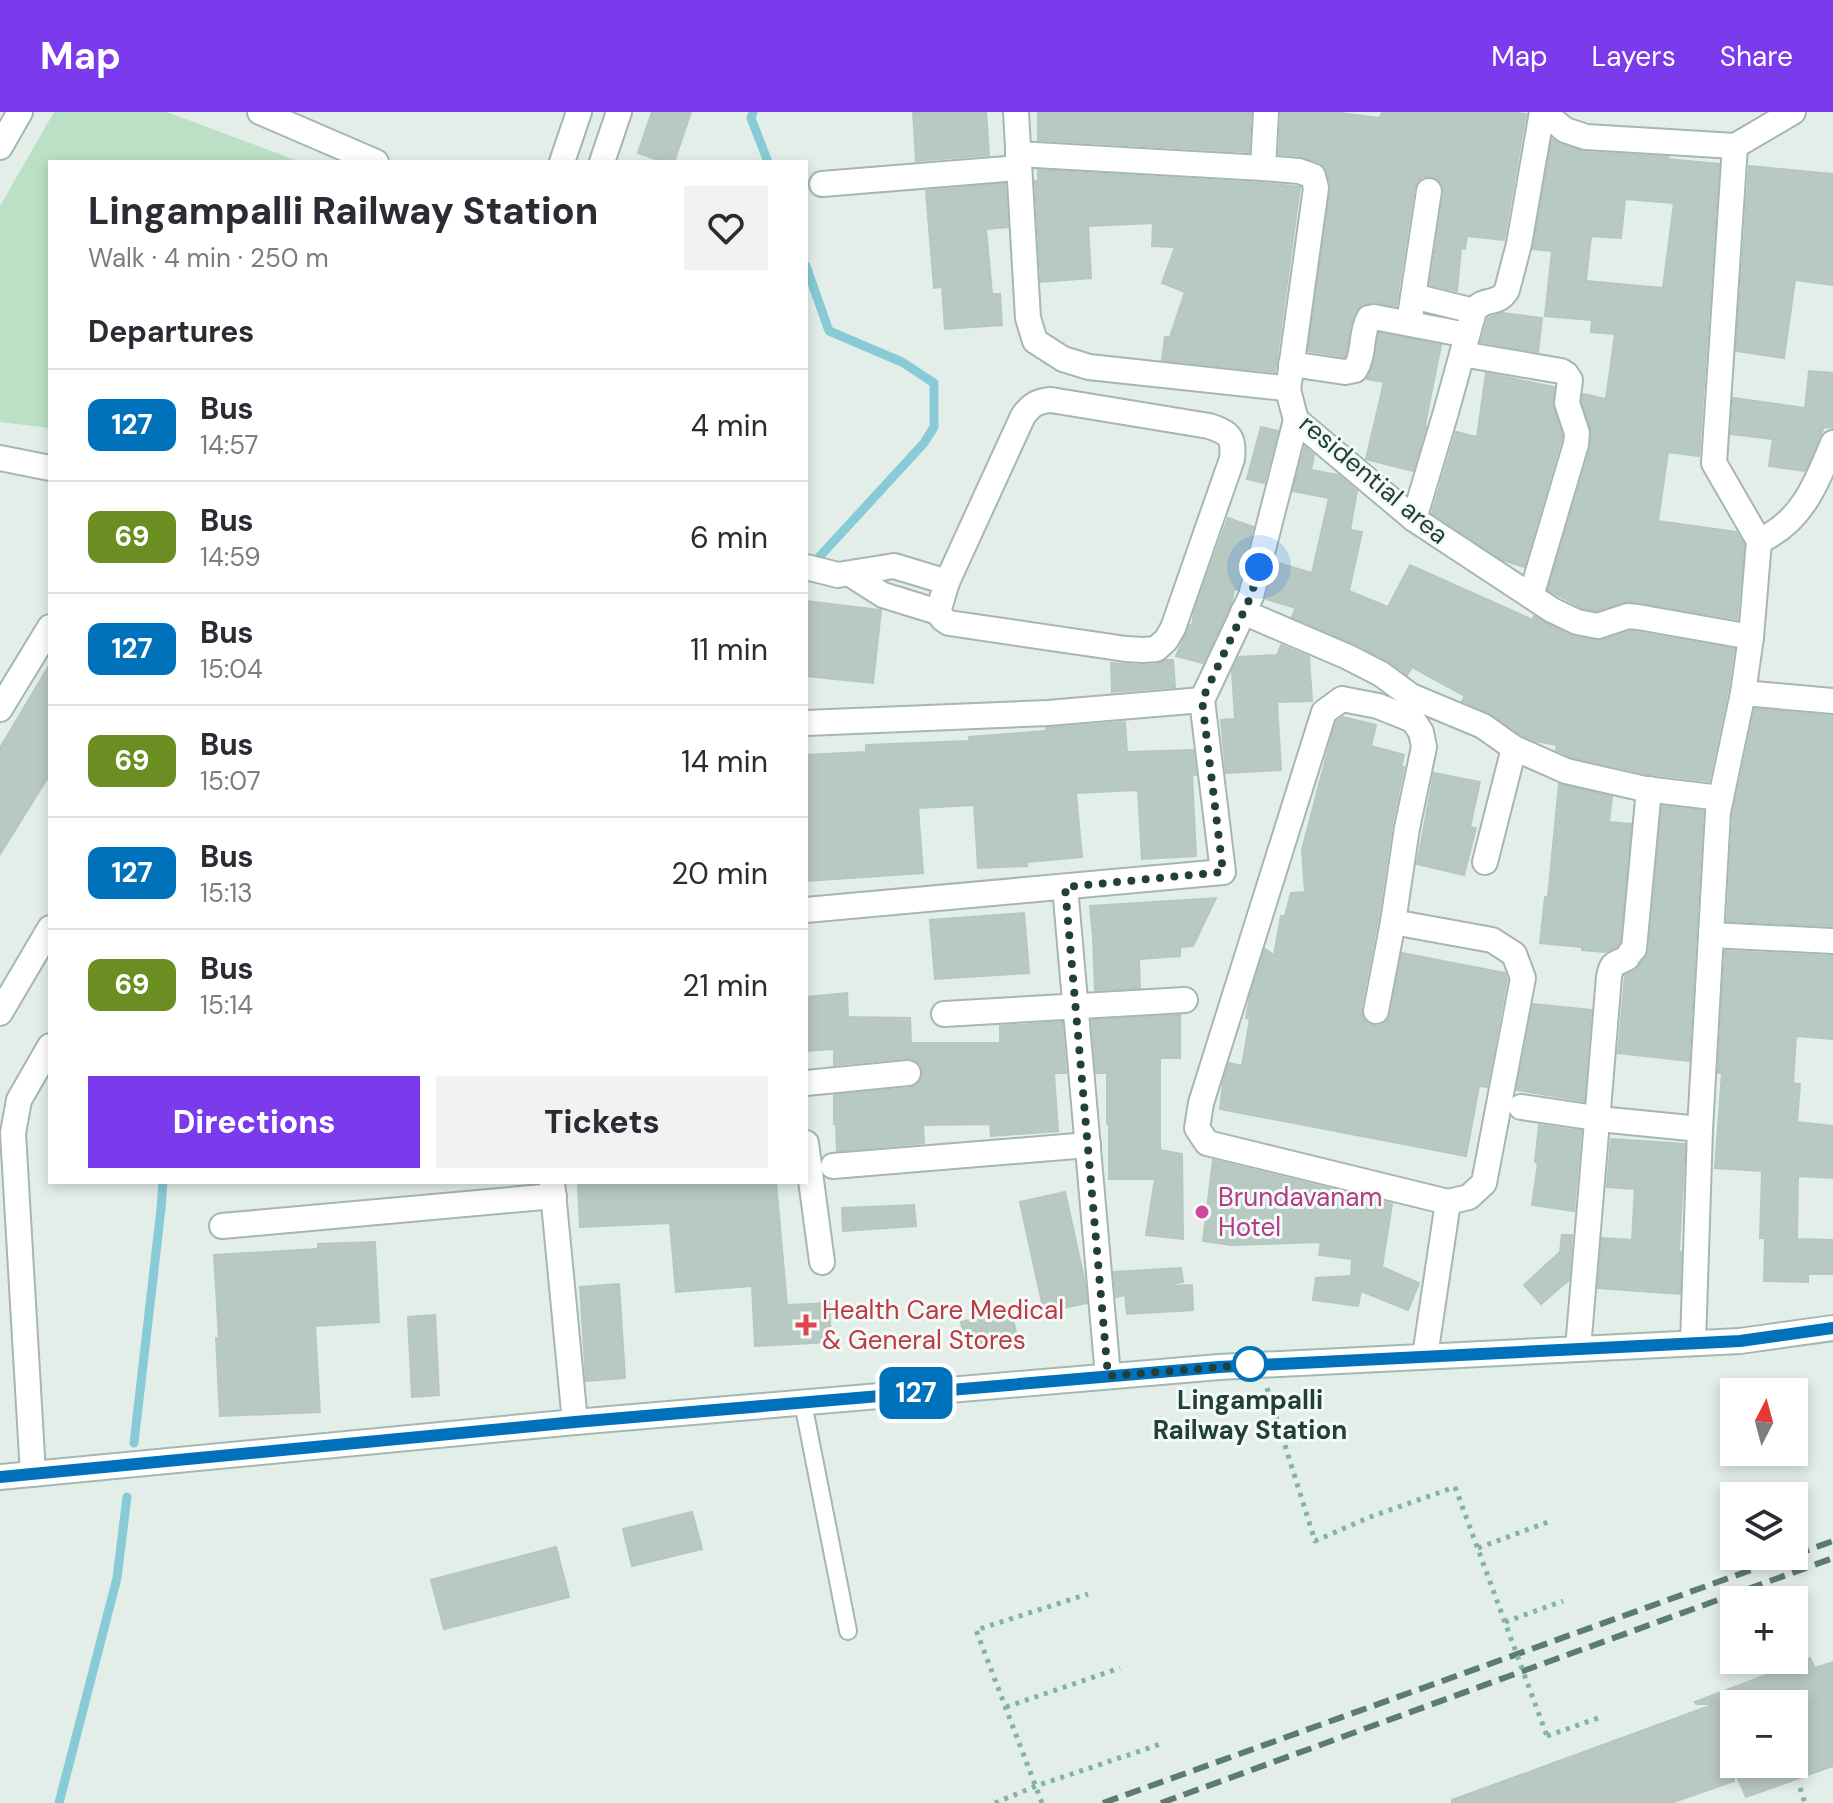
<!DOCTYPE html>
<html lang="en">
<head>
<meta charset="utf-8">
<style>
	body { margin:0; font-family:"DM Sans",sans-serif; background:#f2f2f3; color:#2b2b33; height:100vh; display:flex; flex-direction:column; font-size:30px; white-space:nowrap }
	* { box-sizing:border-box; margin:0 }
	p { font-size:26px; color:#7c7c81 }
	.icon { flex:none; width:44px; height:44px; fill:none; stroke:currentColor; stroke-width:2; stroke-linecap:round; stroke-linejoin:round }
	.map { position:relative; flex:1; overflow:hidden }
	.drawer { position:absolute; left:48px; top:48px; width:760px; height:1024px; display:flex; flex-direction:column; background:#fff; border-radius:0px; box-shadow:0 4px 12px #0003 }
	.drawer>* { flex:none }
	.badge { padding:0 16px; border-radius:12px; font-size:28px; line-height:52px }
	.needle { width:52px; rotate:6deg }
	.buttons { position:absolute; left:1720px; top:1266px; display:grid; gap:16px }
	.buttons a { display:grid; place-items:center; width:88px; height:88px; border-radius:0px; background:#fff; box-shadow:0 4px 12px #0003; font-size:40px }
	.you { position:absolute; width:40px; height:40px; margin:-20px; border:6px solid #fff; border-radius:50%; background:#1a73e8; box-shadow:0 0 0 12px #1a73e833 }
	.map>.badge { position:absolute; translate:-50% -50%; box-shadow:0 0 0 4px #fff }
	h2 { padding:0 40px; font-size:30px; line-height:72px }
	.round { display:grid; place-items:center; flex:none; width:84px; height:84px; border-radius:0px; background:#f2f2f3 }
	.head { display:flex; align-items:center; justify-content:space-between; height:136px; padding:0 40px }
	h1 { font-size:38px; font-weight:800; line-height:60px }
	.primary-button { display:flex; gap:16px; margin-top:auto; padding:16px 40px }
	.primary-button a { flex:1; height:92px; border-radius:0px; background:#7c3aed; color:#fff; font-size:32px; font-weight:800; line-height:92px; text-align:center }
	.primary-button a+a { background:#f2f2f3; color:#2b2b33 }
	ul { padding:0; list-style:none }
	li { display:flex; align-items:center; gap:24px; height:112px; padding:0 40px; border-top:2px solid #e1e1e2 }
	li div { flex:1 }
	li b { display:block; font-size:30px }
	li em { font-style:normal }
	li .badge { min-width:88px; font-weight:700; text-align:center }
	header { display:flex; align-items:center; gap:48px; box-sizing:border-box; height:112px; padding:0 40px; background:#7c3aed; color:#fff }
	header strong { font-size:38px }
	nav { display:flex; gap:44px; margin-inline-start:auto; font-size:28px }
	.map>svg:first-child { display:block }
</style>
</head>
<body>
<header>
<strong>Map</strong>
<nav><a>Map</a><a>Layers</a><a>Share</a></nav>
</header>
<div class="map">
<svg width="1833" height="1691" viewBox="0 0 1833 1691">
	<rect width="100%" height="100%" fill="#e3eee9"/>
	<!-- green -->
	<path fill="#bbe0c5" d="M 54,0 L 167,0 L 301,50 L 50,50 L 50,316 L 0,310 L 0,94 Z"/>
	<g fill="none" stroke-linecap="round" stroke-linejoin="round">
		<!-- stream -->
		<g stroke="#88cbd6" stroke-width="9">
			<path d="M 753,0 L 751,6 L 768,50"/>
			<path d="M 806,154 L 829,219 L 902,250 L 934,271 L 934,315 L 924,331 L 811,454"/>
			<path d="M 134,1331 L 161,1097 L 163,1070"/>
			<path d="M 59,1691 L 117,1466 L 127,1385"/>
		</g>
	</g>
	<!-- building -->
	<g fill="#b8c9c2" stroke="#b5c8c0" stroke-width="2" fill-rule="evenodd">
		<path d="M 652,0 L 691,0 L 674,50 L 664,50 L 638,41 Z"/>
		<path d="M 913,0 L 986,0 L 989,43 L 916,49 Z"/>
		<path d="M 1038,0 L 1251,0 L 1249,40 L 1038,28 Z"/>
		<path d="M 1281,0 L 1333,0 L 1380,6 L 1382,0 L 1509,0 L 1526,2 L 1504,128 L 1467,124 L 1465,137 L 1461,136 L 1457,179 L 1430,173 L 1444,80 L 1443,73 L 1438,67 L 1430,64 L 1423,65 L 1417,70 L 1414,77 L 1396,194 L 1372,190 L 1359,195 L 1352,208 L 1345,245 L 1308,239 L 1331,73 L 1327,60 L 1325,55 L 1319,50 L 1301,44 L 1279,42 Z"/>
		<path d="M 1552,27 L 1560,32 L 1585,40 L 1668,45 L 1667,47 L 1719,52 L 1699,344 L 1668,340 L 1658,409 L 1736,420 L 1744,432 L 1737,507 L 1630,489 L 1597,499 L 1582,496 L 1548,478 L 1591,334 L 1591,317 L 1582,290 L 1583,282 L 1606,287 L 1615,222 L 1591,220 L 1592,208 L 1545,204 L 1552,139 L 1533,137 ZM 1625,87 L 1674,91 L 1663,176 L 1586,169 L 1591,124 L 1621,126 Z"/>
		<path d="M 1749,54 L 1833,62 L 1833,173 L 1795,168 L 1784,246 L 1736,239 Z"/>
		<path d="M 1038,58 L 1262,71 L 1300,75 L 1275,260 L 1162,248 L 1165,225 L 1170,225 L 1185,180 L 1162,171 L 1175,135 L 1152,134 L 1153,111 L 1088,114 L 1091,166 L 1041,170 L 1035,69 L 1038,69 Z"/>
		<path d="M 1005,72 L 1008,115 L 986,117 L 992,182 L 1000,182 L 1002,213 L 945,217 L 942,175 L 934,176 L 926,79 Z"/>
		<path d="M 1502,201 L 1542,206 L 1538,240 L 1481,230 L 1488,206 Z"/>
		<path d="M 1379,221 L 1441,233 L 1425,313 L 1426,314 L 1413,359 L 1366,347 L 1384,270 L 1367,267 L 1374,250 Z"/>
		<path d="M 1809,259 L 1833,261 L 1833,316 L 1824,315 L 1805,359 L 1769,354 L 1773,327 L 1731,322 L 1733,286 L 1805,296 Z"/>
		<path d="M 1486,261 L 1554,275 L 1553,295 L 1562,323 L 1561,329 L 1524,455 L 1503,448 L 1432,401 L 1456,320 L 1477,325 Z"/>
		<path d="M 1261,315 L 1278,319 L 1264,371 L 1247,367 Z"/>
		<path d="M 1305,335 L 1314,343 L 1311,358 L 1338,363 L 1357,379 L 1350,418 L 1362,420 L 1349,479 L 1388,495 L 1410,453 L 1533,508 L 1534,504 L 1574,525 L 1602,528 L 1630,519 L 1734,537 L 1728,578 L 1709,669 L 1648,662 L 1571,645 L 1556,638 L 1557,633 L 1535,629 L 1521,623 L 1491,602 L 1462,589 L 1465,584 L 1412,555 L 1407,563 L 1388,549 L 1355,532 L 1292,505 L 1296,496 L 1266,487 L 1275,450 L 1312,461 L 1329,386 L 1293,379 Z"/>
		<path d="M 1228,406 L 1253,415 L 1237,478 L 1234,477 L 1232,489 L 1203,551 L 1176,544 L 1190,513 L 1192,514 L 1194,500 Z"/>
		<path d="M 806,489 L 881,498 L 873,571 L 806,564 Z"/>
		<path d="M 1281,533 L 1309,545 L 1312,589 L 1277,590 L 1281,658 L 1226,661 L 1221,608 L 1235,607 L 1232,559 L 1239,545 L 1277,543 Z"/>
		<path d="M 1166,548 L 1173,548 L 1175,575 L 1112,580 L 1111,551 L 1144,553 L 1157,552 Z"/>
		<path d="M 50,552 L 50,662 L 0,742 L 0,636 Z"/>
		<path d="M 1755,597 L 1833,604 L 1833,814 L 1727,809 L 1733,702 Z"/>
		<path d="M 1343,605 L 1376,613 L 1371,634 L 1404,643 L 1401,654 L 1404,655 L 1392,713 L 1378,807 L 1361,896 L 1362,905 L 1367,911 L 1374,914 L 1382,913 L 1388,908 L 1391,902 L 1402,841 L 1505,861 L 1507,867 L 1487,975 L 1479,974 L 1466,1044 L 1220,997 L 1223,972 L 1229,951 L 1242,954 L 1250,907 L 1246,906 L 1250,884 L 1265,837 L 1274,843 L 1281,804 L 1285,804 L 1291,781 L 1305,780 L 1302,738 L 1332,623 L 1337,609 Z"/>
		<path d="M 1125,610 L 1127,640 L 1193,638 L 1196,663 L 1192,663 L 1196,744 L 1142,747 L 1138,678 L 1076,681 L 1082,745 L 1027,750 L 1027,754 L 978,756 L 974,693 L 918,696 L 923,761 L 806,769 L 806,643 L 866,640 L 866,633 L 970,629 L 969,625 L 1046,619 L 1046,616 Z"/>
		<path d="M 1434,661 L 1480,670 L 1470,715 L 1476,716 L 1464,763 L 1417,752 Z"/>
		<path d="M 1559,672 L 1612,685 L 1609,710 L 1631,712 L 1620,830 L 1616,835 L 1605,840 L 1582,838 L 1582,835 L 1540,831 L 1545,785 L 1548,785 Z"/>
		<path d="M 1662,694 L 1703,699 L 1689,949 L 1618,941 L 1625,864 L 1635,859 L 1646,846 L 1649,838 Z"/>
		<path d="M 1216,786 L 1193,834 L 1180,835 L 1180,844 L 1139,847 L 1140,876 L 1095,878 L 1093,825 L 1090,794 Z"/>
		<path d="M 1024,801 L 1029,861 L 935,867 L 930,808 Z"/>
		<path d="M 1725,839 L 1833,844 L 1833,927 L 1796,924 L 1793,971 L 1800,972 L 1797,1010 L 1833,1014 L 1833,1066 L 1798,1064 L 1797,1127 L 1833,1128 L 1833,1162 L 1808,1162 L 1808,1170 L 1764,1169 L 1765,1126 L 1760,1126 L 1762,1059 L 1715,1056 L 1722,961 L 1718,961 Z"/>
		<path d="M 847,881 L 848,905 L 910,906 L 911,931 L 1000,931 L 1000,914 L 1062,910 L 1066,961 L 1054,961 L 1058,1019 L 991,1024 L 990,1012 L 923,1013 L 924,1031 L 837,1039 L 836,1012 L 834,1012 L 834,983 L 910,976 L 917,973 L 921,968 L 923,960 L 920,952 L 913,947 L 907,946 L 834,953 L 834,937 L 806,939 L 806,885 Z"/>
		<path d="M 1533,892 L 1591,898 L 1584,989 L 1517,978 Z"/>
		<path d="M 1180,903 L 1180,946 L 1160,946 L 1160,1038 L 1182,1042 L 1183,1127 L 1146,1123 L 1155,1067 L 1109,1067 L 1109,1012 L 1107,1012 L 1107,961 L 1096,961 L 1092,908 Z"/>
		<path d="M 1539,1013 L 1581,1019 L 1574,1099 L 1532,1093 L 1538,1051 L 1535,1050 Z"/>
		<path d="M 1611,1027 L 1685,1032 L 1679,1140 L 1681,1140 L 1680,1182 L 1598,1176 L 1602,1126 L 1632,1128 L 1635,1077 L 1607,1075 Z"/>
		<path d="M 1213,1048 L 1392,1092 L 1382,1155 L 1419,1171 L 1408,1198 L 1361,1179 L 1358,1194 L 1313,1188 L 1316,1166 L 1351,1164 L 1352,1147 L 1319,1143 L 1321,1130 L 1231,1133 L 1203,1129 Z"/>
		<path d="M 629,1070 L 776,1070 L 787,1193 L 829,1191 L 831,1230 L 755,1234 L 752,1174 L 676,1180 L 670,1111 L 580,1115 L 578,1073 Z"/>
		<path d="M 1065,1080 L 1084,1166 L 1087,1191 L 1044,1200 L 1020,1090 Z"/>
		<path d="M 914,1093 L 916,1114 L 843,1119 L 842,1096 Z"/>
		<path d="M 1562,1123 L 1572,1123 L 1569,1168 L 1541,1192 L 1524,1173 L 1560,1140 Z"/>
		<path d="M 375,1130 L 379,1210 L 315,1214 L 320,1300 L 220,1304 L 216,1226 L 219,1226 L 214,1143 L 318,1137 L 318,1132 Z"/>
		<path d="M 1181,1156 L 1183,1170 L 1158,1175 L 1192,1173 L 1193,1198 L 1127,1202 L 1125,1183 L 1116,1185 L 1114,1160 Z"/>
		<path d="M 619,1172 L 625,1266 L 586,1269 L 580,1175 Z"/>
		<path d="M 1011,1199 L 1017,1225 L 966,1236 L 961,1210 Z"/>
		<path d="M 435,1203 L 439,1283 L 412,1285 L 408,1205 Z"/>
		<path d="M 692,1400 L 702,1437 L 632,1454 L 623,1417 Z"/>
		<path d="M 556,1435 L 569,1485 L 444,1517 L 431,1468 Z"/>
		<path d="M 1810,1546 L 1815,1556 L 1833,1550 L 1833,1654 L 1746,1685 L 1734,1658 L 1734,1669 L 1671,1691 L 1452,1691 L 1452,1688 L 1715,1592 L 1696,1592 L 1695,1590 ZM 1734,1592 L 1794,1592 L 1794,1652 L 1734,1652 Z"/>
	</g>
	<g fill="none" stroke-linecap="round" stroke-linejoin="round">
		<defs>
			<path id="lane" d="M 803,1291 L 848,1519"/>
			<g id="street">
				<path d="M 260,0 L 376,50"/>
				<path d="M 1016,0 L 1028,206 L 1035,229 L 1063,247 L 1089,255 L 1284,276 L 1288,278 L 1296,308 L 1414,407 L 1552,498 L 1577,510 L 1598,514 L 1628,504 L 1638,505 L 1751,525"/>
				<path d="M 1543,0 L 1565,18 L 1586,25 L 1735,34 L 1793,0"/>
				<path d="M 0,35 L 20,0"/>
				<path d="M 1018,42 L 1263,56 L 1299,59 L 1313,64 L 1316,76 L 1288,278"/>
				<path d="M 562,50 L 579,0"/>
				<path d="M 602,50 L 619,0"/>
				<path d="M 1263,56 L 1266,0"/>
				<path d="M 822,72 L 1019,56"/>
				<path d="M 1413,184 L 1474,199"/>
				<path d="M 1409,211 L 1429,79"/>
				<path d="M 1462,242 L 1561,259 L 1566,262 L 1570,268 L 1567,291 L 1577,321 L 1576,332 L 1531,484"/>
				<path d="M 1291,252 L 1345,260 L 1355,258 C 1365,242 1360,222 1369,206 L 1374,205 L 1467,223"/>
				<path d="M 1051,288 L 1209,314 C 1230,321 1234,325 1232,347 L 1173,516 L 1166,528 L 1156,537 L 1143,538 L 1126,537 L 949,511 L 943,507 L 938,500 L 947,470 L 1023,304 C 1031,293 1037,289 1051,288 Z"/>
				<path d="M 0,346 L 50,356"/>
				<path d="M 1414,407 L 1446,300 L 1474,199 C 1484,184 1497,195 1507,178 L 1519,132 L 1542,0"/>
				<path d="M 1759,429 C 1802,410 1816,372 1833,331"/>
				<path d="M 806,455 L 838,463 L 894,454 L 947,470"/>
				<path d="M 850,462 L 883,483 L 938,500"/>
				<path d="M 1243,500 L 1348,545 L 1381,562 L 1411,584 L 1483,614 L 1514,636"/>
				<path d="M 1743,581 L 1833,589"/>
				<path d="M 1342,587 L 1378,594 L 1413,608 L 1421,620 L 1424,635 L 1407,716 L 1393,810 L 1492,828 L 1514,842 L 1523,866 L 1484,1071 L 1469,1085 L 1448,1090 L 1207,1031 L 1197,1016 L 1201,991 L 1324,600 Z"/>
				<path d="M 0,597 L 50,515"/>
				<path d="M 806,611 L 1048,601 L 1202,588"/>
				<path d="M 1485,750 L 1514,636 L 1566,659 L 1645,677 L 1721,686"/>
				<path d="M 1065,775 L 1108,1264"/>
				<path d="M 806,798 L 1223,760 L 1202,588 L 1251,484 L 1296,308"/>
				<path d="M 1711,823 L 1833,829"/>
				<path d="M 1376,899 L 1393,810"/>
				<path d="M 0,901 L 50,816"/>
				<path d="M 944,902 L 1185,888"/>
				<path d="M 806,971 L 908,961"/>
				<path d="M 1521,995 L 1609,1008 L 1700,1017"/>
				<path d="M 806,1031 L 822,1150"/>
				<path d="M 833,1054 L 1088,1033"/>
				<path d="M 552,1070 L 575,1310"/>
				<path d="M 222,1114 L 554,1084"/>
				<path d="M 1693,1231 L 1700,1017 L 1718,700 L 1743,581 L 1751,525 L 1759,429 L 1714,351 L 1735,34"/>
				<path d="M 1578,1237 L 1609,865 C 1612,849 1615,853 1627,846 C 1627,845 1633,837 1634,837 L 1649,677"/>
				<path d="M 1425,1244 L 1448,1090"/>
				<path d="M 33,1362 L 13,1021 L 19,988 L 50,934"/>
			</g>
			<path id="secondary" d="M 0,1365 L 575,1310 L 1219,1255 L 1740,1229 L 1833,1216"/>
		</defs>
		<!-- lane casing -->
		<use href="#lane" stroke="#a5b7b0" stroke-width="20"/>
		<!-- street casing -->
		<use href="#street" stroke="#a5b7b0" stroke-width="28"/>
		<!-- secondary casing -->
		<use href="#secondary" stroke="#a1bab1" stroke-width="28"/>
		<!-- path -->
		<g stroke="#82b3a3" stroke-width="5" stroke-dasharray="4 6" stroke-linecap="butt">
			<path d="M 1267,1276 L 1315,1429 L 1370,1405 L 1455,1375"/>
			<path d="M 1478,1436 L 1548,1410"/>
			<path d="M 1505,1510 L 1563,1489"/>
			<path d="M 1006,1595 L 1120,1556"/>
			<path d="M 1547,1624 L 1598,1606"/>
			<path d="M 1800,1676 L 1805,1691"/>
			<path d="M 995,1691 L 1036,1674 L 1161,1632"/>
			<path d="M 1042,1691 L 976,1518 L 1088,1482"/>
		</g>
		<!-- lane -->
		<use href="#lane" stroke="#fff" stroke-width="16"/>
		<!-- street -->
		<use href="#street" stroke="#fff" stroke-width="24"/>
		<!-- secondary -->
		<use href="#secondary" stroke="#fff" stroke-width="24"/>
		<!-- rail -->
		<g stroke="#5c7c73" stroke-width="6" stroke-dasharray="16 8" stroke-linecap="butt">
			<path d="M 1794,1443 L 1833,1429"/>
			<path d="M 1103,1691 L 1790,1444"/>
			<path d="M 1161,1691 L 1833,1446"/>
		</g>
		<!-- path-bridge -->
		<path stroke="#82b3a3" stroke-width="5" stroke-dasharray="4 6" stroke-linecap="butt" d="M 1455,1375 L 1547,1624"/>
	</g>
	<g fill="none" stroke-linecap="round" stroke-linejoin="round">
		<defs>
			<path id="line" d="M 0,1365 L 575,1310 L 1219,1255 L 1740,1229 L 1833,1216"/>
		</defs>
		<!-- line casing -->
		<use href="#line" stroke="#fff" stroke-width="18"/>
		<!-- line -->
		<use href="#line" stroke="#0072bc" stroke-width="12"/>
		<!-- walk -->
		<path stroke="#214138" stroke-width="8" stroke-dasharray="0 14.4" d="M 1250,1252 L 1260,1252 L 1108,1264 L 1065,775 L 1223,760 L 1202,588 L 1251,484 L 1259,455"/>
	</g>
	<!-- markers -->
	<circle fill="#d1479c" stroke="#f4faf7" stroke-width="3" cx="1202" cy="1100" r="8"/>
	<path fill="#e0444e" stroke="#f4faf7" stroke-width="3" d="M802 1201h8v8h8v8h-8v8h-8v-8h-8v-8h8z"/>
	<circle fill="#fff" stroke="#0072bc" stroke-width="4" cx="1250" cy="1252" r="16"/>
	<g text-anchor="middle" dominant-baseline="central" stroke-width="6" stroke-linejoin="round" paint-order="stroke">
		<!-- street labels -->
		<g font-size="26" fill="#214138" stroke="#f4faf7">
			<text transform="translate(1374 367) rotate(40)">residential area</text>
		</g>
		<!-- hotel labels -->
		<g font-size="26" fill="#b23c85" stroke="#f4faf7" text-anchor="start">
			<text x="1218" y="1085">Brundavanam<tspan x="1218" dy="30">Hotel</tspan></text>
		</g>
		<!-- health labels -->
		<g font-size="26" fill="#be3a42" stroke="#f4faf7" text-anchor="start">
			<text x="822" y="1198">Health Care Medical<tspan x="822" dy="30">&amp; General Stores</tspan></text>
		</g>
		<!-- stop labels -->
		<g font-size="26" font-weight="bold" fill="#214138" stroke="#f4faf7">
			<text x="1250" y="1288">Lingampalli<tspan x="1250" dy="30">Railway Station</tspan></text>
		</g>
	</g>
</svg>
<div class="buttons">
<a><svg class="needle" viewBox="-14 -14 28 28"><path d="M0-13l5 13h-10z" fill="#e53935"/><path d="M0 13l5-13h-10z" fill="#7c7c81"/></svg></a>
<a><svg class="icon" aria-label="layers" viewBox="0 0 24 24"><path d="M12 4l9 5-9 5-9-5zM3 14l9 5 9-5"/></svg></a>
<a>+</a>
<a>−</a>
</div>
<div class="you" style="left:1259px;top:455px"></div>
<b class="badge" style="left:916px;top:1281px;background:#0072bc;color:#fff">127</b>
<section class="drawer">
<div class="head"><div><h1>Lingampalli Railway Station</h1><p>Walk · 4 min · 250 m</p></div><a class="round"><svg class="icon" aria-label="heart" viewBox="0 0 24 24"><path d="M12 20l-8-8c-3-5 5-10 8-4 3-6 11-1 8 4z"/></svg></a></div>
<h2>Departures</h2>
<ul>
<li><span class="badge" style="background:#0072bc;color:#fff">127</span><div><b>Bus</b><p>14:57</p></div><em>4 min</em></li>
<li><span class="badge" style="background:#6b8e23;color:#fff">69</span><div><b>Bus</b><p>14:59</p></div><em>6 min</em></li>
<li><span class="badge" style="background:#0072bc;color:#fff">127</span><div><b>Bus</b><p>15:04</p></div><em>11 min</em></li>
<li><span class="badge" style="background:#6b8e23;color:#fff">69</span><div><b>Bus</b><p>15:07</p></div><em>14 min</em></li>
<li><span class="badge" style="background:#0072bc;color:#fff">127</span><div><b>Bus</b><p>15:13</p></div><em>20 min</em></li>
<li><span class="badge" style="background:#6b8e23;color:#fff">69</span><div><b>Bus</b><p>15:14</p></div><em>21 min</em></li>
</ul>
<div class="primary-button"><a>Directions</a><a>Tickets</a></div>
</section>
</div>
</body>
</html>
